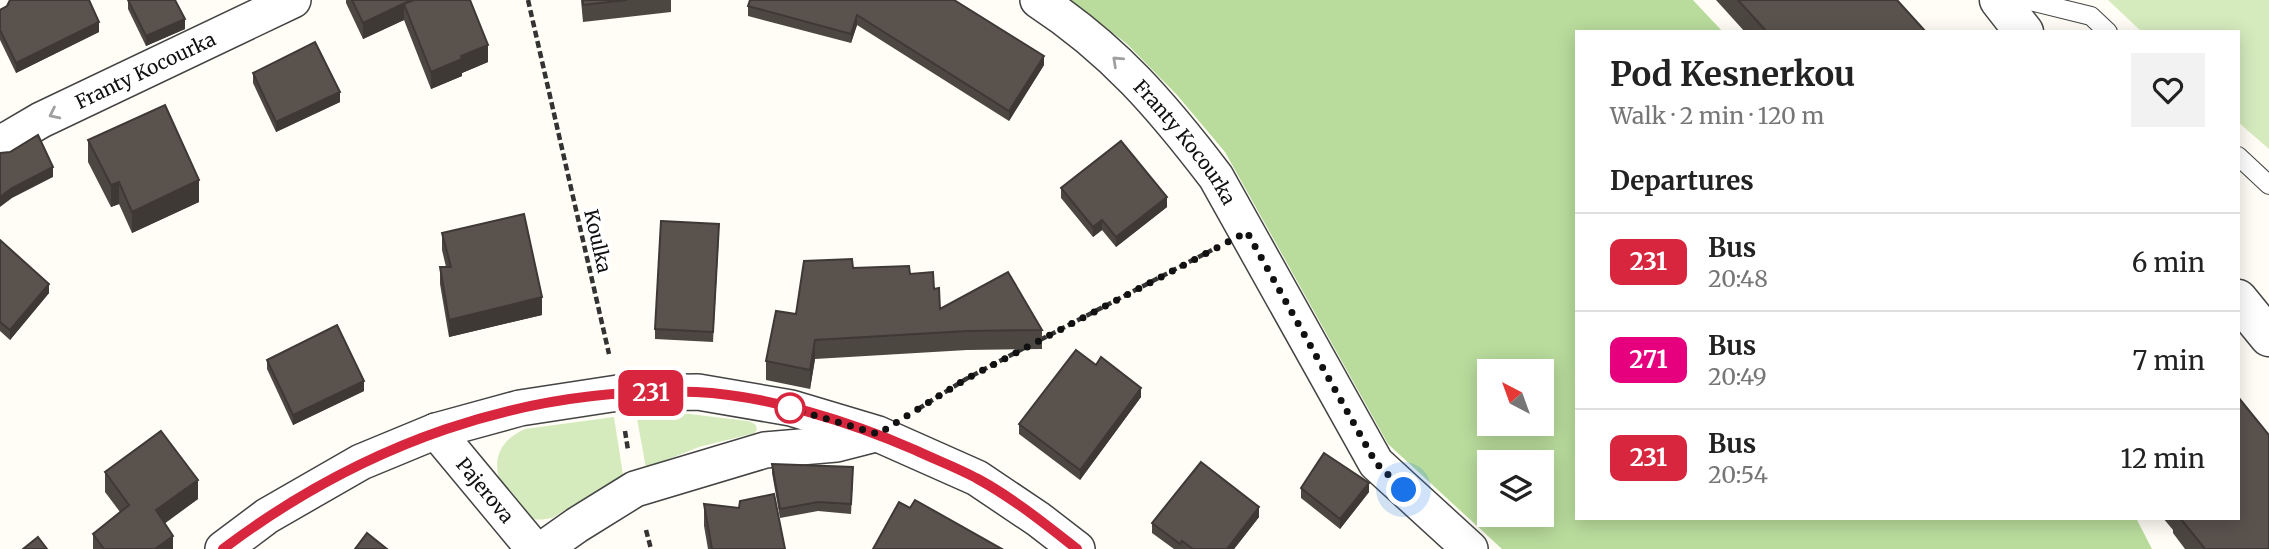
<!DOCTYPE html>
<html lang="en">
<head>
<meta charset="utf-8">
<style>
	body { margin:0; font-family:Merriweather,serif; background:#f2f2f2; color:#222; height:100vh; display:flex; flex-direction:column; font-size:26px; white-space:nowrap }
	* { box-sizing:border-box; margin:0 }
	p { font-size:23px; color:#767676 }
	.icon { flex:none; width:38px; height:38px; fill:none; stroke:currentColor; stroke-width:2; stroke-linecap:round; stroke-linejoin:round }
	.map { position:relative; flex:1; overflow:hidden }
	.details { position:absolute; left:1575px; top:30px; width:665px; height:490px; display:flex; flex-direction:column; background:#fff; border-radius:0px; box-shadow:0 4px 18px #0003 }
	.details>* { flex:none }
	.badge { padding:0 14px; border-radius:10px; font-size:24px; line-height:46px }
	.needle { width:46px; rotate:319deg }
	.tools { position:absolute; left:1477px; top:359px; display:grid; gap:14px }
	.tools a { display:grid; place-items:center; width:77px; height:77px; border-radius:0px; background:#fff; box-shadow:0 4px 18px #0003; font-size:35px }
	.you { position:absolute; width:35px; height:35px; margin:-18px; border:5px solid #fff; border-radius:50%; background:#1a73e8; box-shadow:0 0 0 10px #1a73e833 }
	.map>.badge { position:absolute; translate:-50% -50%; box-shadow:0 0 0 4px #fff }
	h2 { padding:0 35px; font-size:26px; line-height:63px }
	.round { display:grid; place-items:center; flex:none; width:74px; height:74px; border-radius:0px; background:#f2f2f2 }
	.head { display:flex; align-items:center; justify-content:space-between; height:119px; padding:0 35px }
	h1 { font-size:33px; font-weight:700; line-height:52px }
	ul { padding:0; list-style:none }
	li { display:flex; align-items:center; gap:21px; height:98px; padding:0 35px; border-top:2px solid #e0e0e0 }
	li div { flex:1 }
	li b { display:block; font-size:26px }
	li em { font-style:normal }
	li .badge { min-width:77px; font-weight:700; text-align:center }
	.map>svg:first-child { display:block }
</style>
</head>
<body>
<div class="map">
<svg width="2269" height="549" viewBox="0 0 2269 549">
	<rect width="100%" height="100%" fill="#fffdf5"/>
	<!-- green -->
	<g fill="#d5ebbd">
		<path d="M 2108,0 L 2269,0 L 2269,149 L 2238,122 L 2238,32 L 2141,31 Z"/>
		<path d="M 636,413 L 681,413 L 748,421 L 755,424 L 757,429 L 755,433 L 699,447 L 646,468 Z"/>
		<path d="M 614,417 L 623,475 L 552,518 C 545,519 537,521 530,518 C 526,516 522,510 518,507 C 491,480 487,446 525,429 Z"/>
	</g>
	<!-- forest -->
	<path fill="#b9dc9c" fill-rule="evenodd" d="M 1071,0 L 1693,0 L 1722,31 L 1577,32 L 1577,518 L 2136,518 L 2152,549 L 1502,549 L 1388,444 L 1225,152 L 1177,95 L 1127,44 ZM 1489,371 L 1542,371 L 1542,424 L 1489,424 ZM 1489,462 L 1542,462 L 1542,514 L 1489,514 Z"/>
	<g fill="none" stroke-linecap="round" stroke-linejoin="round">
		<defs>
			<g id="service">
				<path d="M 2026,0 L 2091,16 L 2108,32"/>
				<path d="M 2238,156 L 2269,185"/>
			</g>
			<g id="minor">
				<path id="s1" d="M 1038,0 C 1113,49 1162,106 1216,177 L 1376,463 L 1470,549"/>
				<path id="s2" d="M 0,144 L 41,120 L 293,0"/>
				<path id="s3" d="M 436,431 L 534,549"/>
				<path d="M 223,549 L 267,516 L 361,462 L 436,431 L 520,408 L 618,393 L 698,392 L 791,408 L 878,434 L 977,478 L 1038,519 L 1077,549"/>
				<path d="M 543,549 L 577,525 L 635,489 L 765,450 L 836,444 L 875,434"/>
			</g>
			<g id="tertiary">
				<path d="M 1999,0 L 2024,32"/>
				<path d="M 2238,299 L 2269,337"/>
			</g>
		</defs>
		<!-- service casing -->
		<use href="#service" stroke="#444" stroke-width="20"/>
		<!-- minor casing -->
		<use href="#minor" stroke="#444" stroke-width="38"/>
		<!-- tertiary casing -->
		<use href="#tertiary" stroke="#444" stroke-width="41"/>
		<!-- path -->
		<g stroke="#333" stroke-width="4.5" stroke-dasharray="7 3.5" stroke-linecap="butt">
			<path d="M 528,0 L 609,354"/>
			<path d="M 1040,340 L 1212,250"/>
			<path d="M 918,409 L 966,379 L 1026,347"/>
			<path d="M 625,431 L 628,450"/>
			<path d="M 646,530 L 651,549"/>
		</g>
		<!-- service -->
		<use href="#service" stroke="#fff" stroke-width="18"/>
		<!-- minor -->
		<use href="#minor" stroke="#fff" stroke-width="35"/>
		<!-- tertiary -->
		<use href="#tertiary" stroke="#fff" stroke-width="38"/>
	</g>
	<!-- wall -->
	<g fill="#4d4742">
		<path d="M 128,0 L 185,29 L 146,46 L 128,9 Z"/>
		<path d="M 346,0 L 470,0 L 488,62 L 462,73 L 462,76 L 431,89 L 404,20 L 363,39 L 346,3 Z"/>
		<path d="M 581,0 L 671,0 L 671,12 L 583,22 Z"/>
		<path d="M 954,0 L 1044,65 L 1009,121 L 857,25 L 851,43 L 748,16 L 748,6 Z"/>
		<path d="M 1716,0 L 1897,0 L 1926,32 L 1745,32 Z"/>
		<path d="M 0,10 L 99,32 L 16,73 L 0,40 Z"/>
		<path d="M 253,73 L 340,102 L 276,132 L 253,83 Z"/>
		<path d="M 88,140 L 199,202 L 132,233 L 119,204 L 111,207 L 88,162 Z"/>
		<path d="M 1061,188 L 1167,207 L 1116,247 L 1102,230 L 1093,237 L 1061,198 Z"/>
		<path d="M 442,233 L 542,315 L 449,337 L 440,284 L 440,267 L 446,267 L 442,250 Z"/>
		<path d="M 719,234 L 713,342 L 655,339 L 655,329 Z"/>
		<path d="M 0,240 L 49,293 L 10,340 L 0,331 Z"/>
		<path d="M 853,268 L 934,289 L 940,309 L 1042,330 L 1042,349 L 967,350 L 815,359 L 810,389 L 766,380 L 766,361 L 796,314 Z"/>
		<path d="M 267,360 L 364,391 L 293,425 L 267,369 Z"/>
		<path d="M 1096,365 L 1141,397 L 1080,480 L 1019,434 L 1019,424 Z"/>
		<path d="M 772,464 L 853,477 L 851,514 L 818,511 L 780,518 L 772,473 Z"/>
		<path d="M 105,472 L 198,499 L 164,523 L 173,549 L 93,549 L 93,534 L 120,512 L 105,492 Z"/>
		<path d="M 1301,488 L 1369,492 L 1340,529 L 1301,498 Z"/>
		<path d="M 704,504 L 739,508 L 785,549 L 708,549 L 704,526 Z"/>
		<path d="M 1259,517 L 1234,549 L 1174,549 L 1152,533 L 1152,523 Z"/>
		<path d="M 2163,518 L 2238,518 L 2269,549 L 2185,549 L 2173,533 L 2173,530 Z"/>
	</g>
	<!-- shaded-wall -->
	<g fill="#3f3936">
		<path d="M 411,0 L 429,0 L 404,4 L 404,20 L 363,39 L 363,23 Z"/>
		<path d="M 857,15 L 857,25 L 851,43 L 851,34 Z"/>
		<path d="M 185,19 L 185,29 L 146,46 L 146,36 Z"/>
		<path d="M 99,22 L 99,32 L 16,73 L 16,63 Z"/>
		<path d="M 488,45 L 488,62 L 462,73 L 462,76 L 431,89 L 431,72 L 461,56 Z"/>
		<path d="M 1044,56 L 1044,65 L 1009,121 L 1009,111 Z"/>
		<path d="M 340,92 L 340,102 L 276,132 L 276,122 Z"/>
		<path d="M 53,167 L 53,177 L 12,198 L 0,207 L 0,197 L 12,188 Z"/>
		<path d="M 199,180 L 199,202 L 132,233 L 132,212 Z"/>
		<path d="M 119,182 L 119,204 L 111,207 L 111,185 Z"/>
		<path d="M 1167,197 L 1167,207 L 1116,247 L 1116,237 Z"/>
		<path d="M 1102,220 L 1102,230 L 1093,237 L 1093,227 Z"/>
		<path d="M 49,284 L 49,293 L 10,340 L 10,330 Z"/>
		<path d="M 542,297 L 542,315 L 449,337 L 449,320 Z"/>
		<path d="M 815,340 L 815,359 L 810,389 L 810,370 Z"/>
		<path d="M 364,381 L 364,391 L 293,425 L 293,415 Z"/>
		<path d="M 1141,388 L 1141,397 L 1080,480 L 1080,470 Z"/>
		<path d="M 198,480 L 198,499 L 156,530 L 156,510 Z"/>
		<path d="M 1369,483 L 1369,492 L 1340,529 L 1340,519 Z"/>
		<path d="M 1259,507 L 1259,517 L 1234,549 L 1227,549 Z"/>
		<path d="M 173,536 L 173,549 L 155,549 Z"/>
	</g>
	<!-- building -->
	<g fill="#5a524d" stroke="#3f3936" stroke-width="2">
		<path d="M 10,0 L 89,0 L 99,22 L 16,63 L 0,30 L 0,10 L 7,6 Z"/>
		<path d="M 128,0 L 175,0 L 185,19 L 146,36 Z"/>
		<path d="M 352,0 L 411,0 L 363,23 Z"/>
		<path d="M 414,0 L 470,0 L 488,45 L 461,56 L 462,59 L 431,72 L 404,4 Z"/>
		<path d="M 583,0 L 627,0 L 583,5 Z"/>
		<path d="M 750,0 L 954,0 L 1044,56 L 1009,111 L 857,15 L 851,34 L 748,6 Z"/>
		<path d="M 1738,0 L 1897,0 L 1926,32 L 1767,32 Z"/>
		<path d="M 315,42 L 340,92 L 276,122 L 253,73 Z"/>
		<path d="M 165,105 L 199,180 L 132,212 L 119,182 L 111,185 L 88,140 Z"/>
		<path d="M 38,135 L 53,167 L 12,188 L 0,197 L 0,153 L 10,152 Z"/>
		<path d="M 1121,141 L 1167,197 L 1116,237 L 1102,220 L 1093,227 L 1061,188 Z"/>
		<path d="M 524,214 L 542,297 L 449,320 L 440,267 L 451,267 L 442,233 Z"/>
		<path d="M 661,221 L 719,224 L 713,332 L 655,329 Z"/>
		<path d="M 0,240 L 49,284 L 10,330 L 0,322 Z"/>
		<path d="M 852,259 L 853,268 L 909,266 L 910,274 L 933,272 L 934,289 L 939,288 L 940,309 L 1008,272 L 1042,330 L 967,331 L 815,340 L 810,370 L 766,361 L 776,311 L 796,314 L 804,261 Z"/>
		<path d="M 337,325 L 364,381 L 293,415 L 267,360 Z"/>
		<path d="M 1076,350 L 1096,365 L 1101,357 L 1141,388 L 1080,470 L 1019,424 Z"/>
		<path d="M 2238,397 L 2269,435 L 2269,549 L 2205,549 L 2180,518 L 2238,518 Z"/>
		<path d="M 161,431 L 198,480 L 156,510 L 173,536 L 155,549 L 104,549 L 93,534 L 129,505 L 105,472 Z"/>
		<path d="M 1324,453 L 1369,483 L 1340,519 L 1301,488 Z"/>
		<path d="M 1201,462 L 1259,507 L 1227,549 L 1193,549 L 1182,541 L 1180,544 L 1152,523 Z"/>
		<path d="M 772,464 L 853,467 L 851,504 L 818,502 L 780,509 Z"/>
		<path d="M 774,494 L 785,549 L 712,549 L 704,504 L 739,508 L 740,501 Z"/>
		<path d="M 915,500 L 1002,549 L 873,549 L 899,502 L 910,508 Z"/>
		<path d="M 367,533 L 387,549 L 355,549 Z"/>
		<path d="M 38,537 L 47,549 L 23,549 Z"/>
	</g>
	<!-- one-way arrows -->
	<defs><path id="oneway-chevron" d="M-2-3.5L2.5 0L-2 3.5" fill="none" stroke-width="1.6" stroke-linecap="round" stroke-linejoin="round" transform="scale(1.75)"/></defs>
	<g stroke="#a0a0a0">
		<use href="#oneway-chevron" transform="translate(1117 61) rotate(-137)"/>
		<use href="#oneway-chevron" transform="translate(54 114) rotate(154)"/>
	</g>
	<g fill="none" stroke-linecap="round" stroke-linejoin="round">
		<defs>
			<path id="line" d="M 223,549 C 361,445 521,386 696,392 C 766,395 851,422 915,450 C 936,460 958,468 978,479 C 1013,498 1045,524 1077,549"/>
		</defs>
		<!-- line casing -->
		<use href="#line" stroke="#fff" stroke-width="16"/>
		<!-- line -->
		<use href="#line" stroke="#d7263d" stroke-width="10"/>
		<!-- walk -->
		<path stroke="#111" stroke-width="7" stroke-dasharray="0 12.6" d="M 790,408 L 878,434 L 966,379 L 1247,232 L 1376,463 L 1404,490"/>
	</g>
	<!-- markers -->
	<circle fill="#fff" stroke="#d7263d" stroke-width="3.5" cx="790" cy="408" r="14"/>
	<g text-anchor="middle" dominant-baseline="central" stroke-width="7" stroke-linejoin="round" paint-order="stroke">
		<!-- street labels -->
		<g font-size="19" fill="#111" stroke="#fff">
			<text stroke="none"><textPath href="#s2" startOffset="163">Franty Kocourka</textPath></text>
			<text stroke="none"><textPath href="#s1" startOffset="206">Franty Kocourka</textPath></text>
			<text transform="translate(598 241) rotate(77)">Koulka</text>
			<text stroke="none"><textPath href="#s3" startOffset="77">Pajerova</textPath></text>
		</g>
	</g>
</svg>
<div class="tools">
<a><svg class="needle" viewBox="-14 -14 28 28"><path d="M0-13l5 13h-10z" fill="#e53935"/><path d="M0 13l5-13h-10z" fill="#767676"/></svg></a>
<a><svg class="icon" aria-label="layers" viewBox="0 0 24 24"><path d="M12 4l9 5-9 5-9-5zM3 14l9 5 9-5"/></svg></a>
</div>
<div class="you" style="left:1404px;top:490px"></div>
<b class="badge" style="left:651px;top:393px;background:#d7263d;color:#fff">231</b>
<section class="details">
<div class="head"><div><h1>Pod Kesnerkou</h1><p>Walk · 2 min · 120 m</p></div><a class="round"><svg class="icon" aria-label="heart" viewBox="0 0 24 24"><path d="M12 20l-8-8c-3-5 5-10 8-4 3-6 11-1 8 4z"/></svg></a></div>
<h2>Departures</h2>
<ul>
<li><span class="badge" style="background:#d7263d;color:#fff">231</span><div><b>Bus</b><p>20:48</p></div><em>6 min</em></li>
<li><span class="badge" style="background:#e6007e;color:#fff">271</span><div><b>Bus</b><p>20:49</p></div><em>7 min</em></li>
<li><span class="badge" style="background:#d7263d;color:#fff">231</span><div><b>Bus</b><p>20:54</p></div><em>12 min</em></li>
</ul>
</section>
</div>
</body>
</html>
